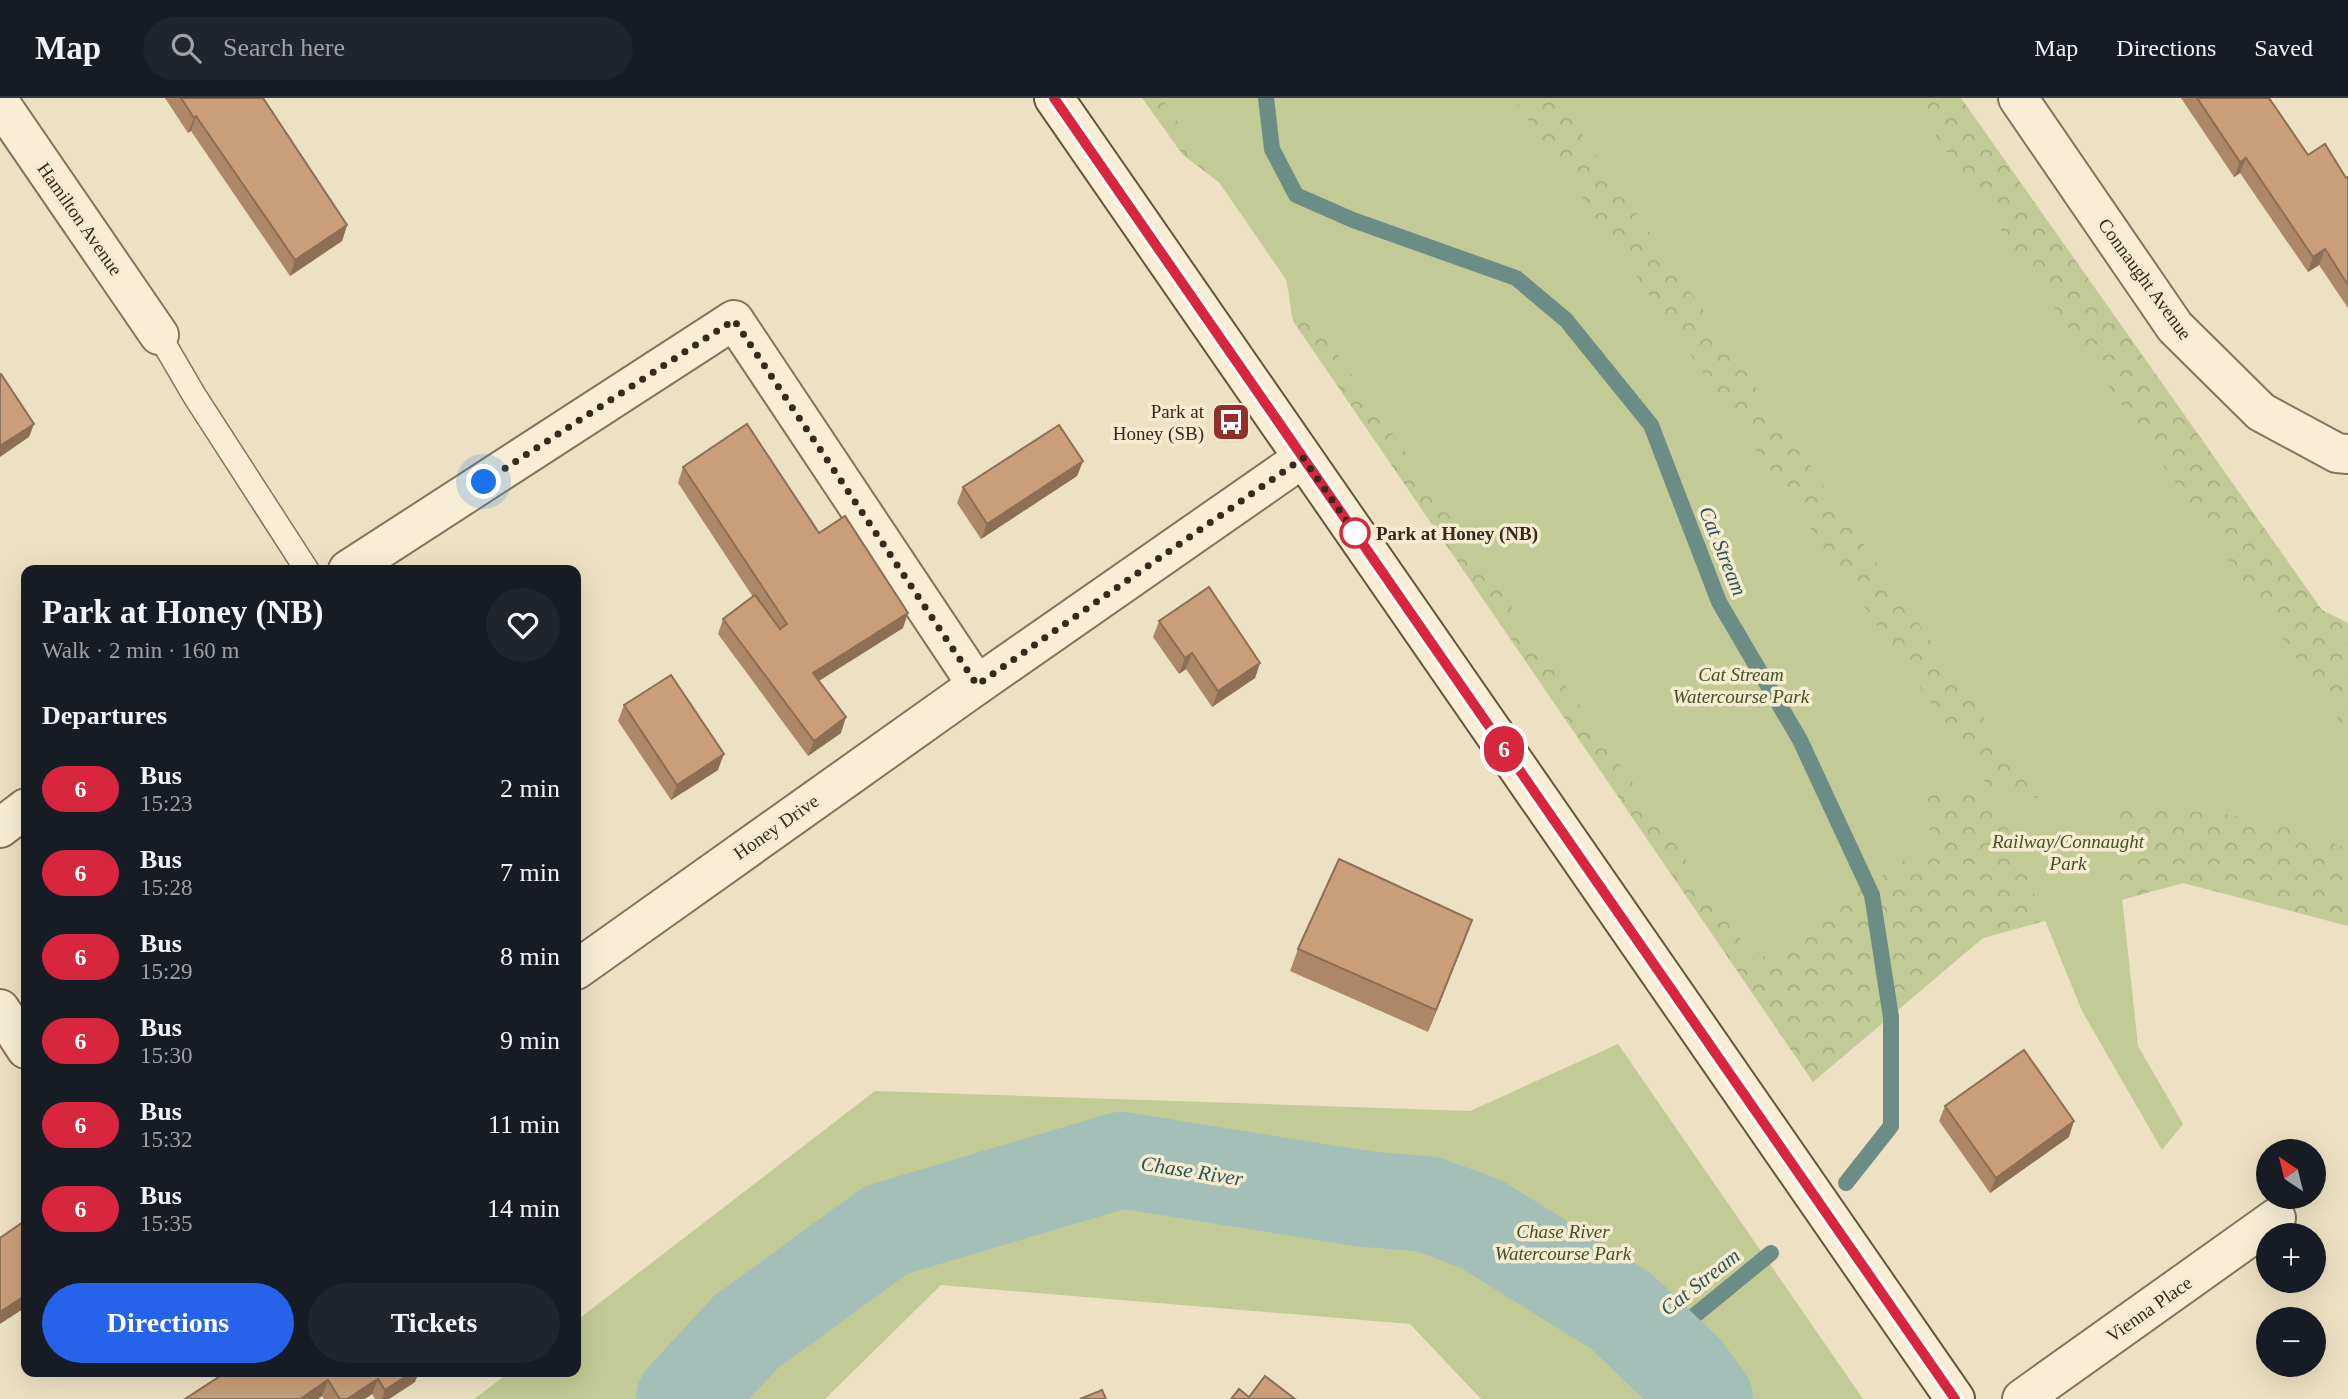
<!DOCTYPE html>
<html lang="en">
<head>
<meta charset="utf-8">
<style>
	body { margin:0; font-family:"Times New Roman",serif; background:#20242c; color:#f1f3f6; height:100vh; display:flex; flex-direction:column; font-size:26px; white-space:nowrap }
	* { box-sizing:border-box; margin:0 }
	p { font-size:23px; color:#9ea1a6 }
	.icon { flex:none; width:38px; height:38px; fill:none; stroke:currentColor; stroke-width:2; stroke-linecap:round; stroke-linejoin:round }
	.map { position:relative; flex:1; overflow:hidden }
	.details { position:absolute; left:21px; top:467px; width:560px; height:812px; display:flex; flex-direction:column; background:#171b24; border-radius:14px; box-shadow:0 7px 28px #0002 }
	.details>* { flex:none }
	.badge { padding:0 14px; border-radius:23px; font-size:24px; line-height:46px }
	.needle { width:46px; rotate:325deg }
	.fabs { position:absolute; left:2256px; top:1041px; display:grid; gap:14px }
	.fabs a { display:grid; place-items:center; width:70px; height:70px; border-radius:50%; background:#171b24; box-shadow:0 7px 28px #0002; font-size:35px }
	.you { position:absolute; width:35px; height:35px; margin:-18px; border:5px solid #fff; border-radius:50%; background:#1a73e8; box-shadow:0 0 0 10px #1a73e833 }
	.map>.badge { position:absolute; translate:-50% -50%; box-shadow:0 0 0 4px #fff }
	h2 { padding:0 21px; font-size:26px; line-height:63px }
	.round { display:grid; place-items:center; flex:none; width:74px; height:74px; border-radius:37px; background:#20242c }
	.headline { display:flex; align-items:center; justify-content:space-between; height:119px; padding:0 21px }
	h1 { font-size:33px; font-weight:800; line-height:52px }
	.primary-button { display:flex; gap:14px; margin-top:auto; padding:14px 21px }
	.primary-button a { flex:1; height:80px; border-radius:42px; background:#2563eb; color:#fff; font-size:28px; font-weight:800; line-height:80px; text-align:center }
	.primary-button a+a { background:#20242c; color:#f1f3f6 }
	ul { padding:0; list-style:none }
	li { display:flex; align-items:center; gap:21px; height:84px; padding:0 21px }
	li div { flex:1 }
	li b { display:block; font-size:26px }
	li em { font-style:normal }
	li .badge { min-width:77px; font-weight:700; text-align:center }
	header { display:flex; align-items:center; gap:42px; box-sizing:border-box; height:98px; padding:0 35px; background:#171b24; border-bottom:2px solid #363941 }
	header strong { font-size:33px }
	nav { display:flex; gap:38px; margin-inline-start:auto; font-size:24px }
	.search { width:490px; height:63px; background:#20242c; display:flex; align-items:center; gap:18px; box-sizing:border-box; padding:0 24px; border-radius:38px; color:#9ea1a6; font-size:26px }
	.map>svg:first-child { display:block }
</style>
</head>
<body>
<header>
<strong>Map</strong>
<div class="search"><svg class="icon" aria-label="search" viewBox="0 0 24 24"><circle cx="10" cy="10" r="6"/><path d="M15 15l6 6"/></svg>Search here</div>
<nav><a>Map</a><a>Directions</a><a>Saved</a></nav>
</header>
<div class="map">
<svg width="2348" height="1301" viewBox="0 0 2348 1301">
	<defs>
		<pattern id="forest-crowns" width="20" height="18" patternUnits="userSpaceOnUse" patternTransform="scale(1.75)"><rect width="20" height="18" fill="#c2ca96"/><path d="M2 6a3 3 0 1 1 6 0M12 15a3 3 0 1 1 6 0" fill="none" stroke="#a7ae81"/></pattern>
	</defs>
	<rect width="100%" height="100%" fill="#ece1c2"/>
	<!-- forest -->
	<path fill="url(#forest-crowns)" d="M 1142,0 L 1961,0 L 2322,512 L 2348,525 L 2348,828 L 2183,785 L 1983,840 L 1813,984 L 1293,223 L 1278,129 L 1183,57 Z"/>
	<!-- park -->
	<g fill="#c2ca96">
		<path d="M 1161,0 L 1513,0 L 1993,695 L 2039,700 L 1557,0 L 1910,0 L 2348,635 L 2348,752 L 2285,722 L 2112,706 L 2138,948 L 2183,1026 L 2162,1052 L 2082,913 L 1993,695 L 1912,689 L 1934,742 L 1756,864 Z"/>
		<path d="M 1618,946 L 1863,1301 L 1481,1301 L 1410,1226 L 941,1187 L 825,1301 L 474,1301 L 510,1274 L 576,1274 L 576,1223 L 875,993 L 1470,1013 Z"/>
	</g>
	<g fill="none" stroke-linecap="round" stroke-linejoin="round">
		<!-- stream -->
		<g stroke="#6c8d86" stroke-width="16">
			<path d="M 1266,0 L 1272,51 L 1296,97 L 1353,122 L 1516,180 L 1566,222 L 1651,327 L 1719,504 L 1800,642 L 1872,797 L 1891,919 L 1891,1028 L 1846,1085"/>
			<path d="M 1655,1245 L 1694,1218 L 1771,1155"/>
		</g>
		<!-- river -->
		<path stroke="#a4bfb8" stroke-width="96" d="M 684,1301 L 746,1234 L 886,1132 L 1121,1062 L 1365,1101 L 1427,1106 L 1481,1126 L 1621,1213 L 1685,1274 L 1705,1301"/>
		<defs>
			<path id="lane" d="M 159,237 L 194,297 L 307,472"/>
			<g id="street">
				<path d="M 2018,0 L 2175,229 L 2261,314 L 2337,355 L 2348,356"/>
				<path d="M 0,5 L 159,237"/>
				<path d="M 348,472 L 734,222 L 977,587"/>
				<path d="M 0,730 L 26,710"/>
				<path d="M 576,872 L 977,587 L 1303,360"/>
				<path d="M 0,911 L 26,951"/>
				<path d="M 2022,1301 L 2276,1120"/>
			</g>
			<path id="secondary" d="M 1054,0 L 1955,1301"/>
		</defs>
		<!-- lane casing -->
		<use href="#lane" stroke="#85735a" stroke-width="26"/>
		<!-- street casing -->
		<use href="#street" stroke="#85735a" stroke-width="42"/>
		<!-- secondary casing -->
		<use href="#secondary" stroke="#67543d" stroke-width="42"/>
		<!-- lane -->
		<use href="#lane" stroke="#f7eed5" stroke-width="23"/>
		<!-- street -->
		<use href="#street" stroke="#f7eed5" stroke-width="38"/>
		<!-- secondary -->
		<use href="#secondary" stroke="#f7eed5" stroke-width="38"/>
	</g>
	<!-- wall -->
	<g fill="#ad8868">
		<path d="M 165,0 L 263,0 L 347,127 L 342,143 L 290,178 L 191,33 L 188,35 Z"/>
		<path d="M 2181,0 L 2269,0 L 2308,57 L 2346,80 L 2348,79 L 2348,210 L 2319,167 L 2308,174 L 2240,75 L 2234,79 Z"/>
		<path d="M 1083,363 L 1077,378 L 981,441 L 957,405 L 963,389 Z"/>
		<path d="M 683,369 L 819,435 L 903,530 L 819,583 L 841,635 L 808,658 L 718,536 L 723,521 L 753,499 L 678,385 Z"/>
		<path d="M 1159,523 L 1260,565 L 1255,580 L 1212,609 L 1186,571 L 1179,576 L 1153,539 Z"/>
		<path d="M 624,607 L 718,672 L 671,702 L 618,623 Z"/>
		<path d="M 1464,844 L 1428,934 L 1290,873 L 1298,851 Z"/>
		<path d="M 1945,1008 L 2069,1039 L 1990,1095 L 1939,1023 Z"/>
		<path d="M 233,1274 L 415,1284 L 389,1301 L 375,1301 L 372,1296 L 365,1301 L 324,1301 L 322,1298 L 318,1301 L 185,1301 Z"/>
	</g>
	<!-- shaded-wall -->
	<g fill="#8d6f55">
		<path d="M 196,18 L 191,33 L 188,35 L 194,20 Z"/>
		<path d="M 2246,60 L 2240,75 L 2234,79 L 2240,64 Z"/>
		<path d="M 347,127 L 342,143 L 290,178 L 295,162 Z"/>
		<path d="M 2325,151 L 2319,167 L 2308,174 L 2313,159 Z"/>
		<path d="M 34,326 L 29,339 L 0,359 L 0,348 Z"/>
		<path d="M 1083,363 L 1077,378 L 981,441 L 987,426 Z"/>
		<path d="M 908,515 L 903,530 L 807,590 L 813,575 Z"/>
		<path d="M 1192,555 L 1186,571 L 1179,576 L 1185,560 Z"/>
		<path d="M 1260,565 L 1255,580 L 1212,609 L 1218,593 Z"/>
		<path d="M 846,619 L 841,635 L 808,658 L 814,643 Z"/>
		<path d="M 724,656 L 718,672 L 671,702 L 677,687 Z"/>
		<path d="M 1472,822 L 1464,844 L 1428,934 L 1436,912 Z"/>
		<path d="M 2074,1023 L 2069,1039 L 1990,1095 L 1996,1080 Z"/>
		<path d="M 26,1197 L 26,1209 L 0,1226 L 0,1214 Z"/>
		<path d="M 412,1274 L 419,1274 L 415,1284 L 389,1301 L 382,1301 L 385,1292 Z"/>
		<path d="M 378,1281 L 372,1296 L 365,1301 L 347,1301 Z"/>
		<path d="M 328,1282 L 322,1298 L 318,1301 L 300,1301 Z"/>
	</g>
	<!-- building -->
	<g fill="#c99e79" stroke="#8d6f55" stroke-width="2">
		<path d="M 181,0 L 263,0 L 347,127 L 295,162 L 196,18 L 194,20 Z"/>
		<path d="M 2197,0 L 2269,0 L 2308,57 L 2325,46 L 2346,80 L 2348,79 L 2348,187 L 2325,151 L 2313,159 L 2246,60 L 2240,64 Z"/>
		<path d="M 0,276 L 1,276 L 34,326 L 0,348 Z"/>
		<path d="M 747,326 L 819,435 L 845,418 L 908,515 L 813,575 L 846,619 L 814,643 L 723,521 L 755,497 L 780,531 L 787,526 L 683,369 Z"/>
		<path d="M 1059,327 L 1083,363 L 987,426 L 963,389 Z"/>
		<path d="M 1209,489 L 1260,565 L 1218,593 L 1192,555 L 1185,560 L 1159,523 Z"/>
		<path d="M 671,577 L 724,656 L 677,687 L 624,607 Z"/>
		<path d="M 1339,761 L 1472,822 L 1436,912 L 1298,851 Z"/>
		<path d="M 2024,952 L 2074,1023 L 1996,1080 L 1945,1008 Z"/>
		<path d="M 26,1122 L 26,1197 L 0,1214 L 0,1140 Z"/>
		<path d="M 233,1274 L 412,1274 L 385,1292 L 378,1281 L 347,1301 L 340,1301 L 328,1282 L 300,1301 L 185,1301 L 225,1275 L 227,1278 Z"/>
		<path d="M 1265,1278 L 1295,1301 L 1231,1301 L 1239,1291 L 1249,1299 Z"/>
		<path d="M 1102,1292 L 1106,1301 L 1080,1301 Z"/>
	</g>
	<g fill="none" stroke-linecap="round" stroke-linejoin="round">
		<defs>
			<path id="line" d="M 1054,0 L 1955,1301"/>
		</defs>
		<!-- line casing -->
		<use href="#line" stroke="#fff" stroke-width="16"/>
		<!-- line -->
		<use href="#line" stroke="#d7263d" stroke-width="10"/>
		<!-- walk -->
		<path stroke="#362a1e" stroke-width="7" stroke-dasharray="0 12.6" d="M 484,384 L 734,222 L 977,587 L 1303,360 L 1360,442 L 1355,435"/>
	</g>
	<!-- icons -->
	<defs>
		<symbol id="bus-square" viewBox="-11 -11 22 22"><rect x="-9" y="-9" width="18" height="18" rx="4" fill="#922f2c" stroke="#f4ebd1"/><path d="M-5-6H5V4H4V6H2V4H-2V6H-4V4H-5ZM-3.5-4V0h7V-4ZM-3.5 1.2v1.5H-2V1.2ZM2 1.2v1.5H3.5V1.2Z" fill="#fff"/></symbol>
	</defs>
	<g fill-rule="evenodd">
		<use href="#bus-square" x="1209" y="302" width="44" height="44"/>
	</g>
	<!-- markers -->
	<circle fill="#fff" stroke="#d7263d" stroke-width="3.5" cx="1355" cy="435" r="14"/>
	<g text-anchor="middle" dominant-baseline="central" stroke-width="7" stroke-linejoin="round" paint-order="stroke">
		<!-- street labels -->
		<g font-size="19" fill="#362a1e" stroke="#f4ebd1">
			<text transform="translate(80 121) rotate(55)">Hamilton Avenue</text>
			<text transform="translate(2145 181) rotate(54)">Connaught Avenue</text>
			<text transform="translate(776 729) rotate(-35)">Honey Drive</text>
			<text transform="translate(2149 1211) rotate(-35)">Vienna Place</text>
		</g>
		<!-- poi labels -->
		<g font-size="19" fill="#362a1e" stroke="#f4ebd1" text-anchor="end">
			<text x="1204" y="313">Park at<tspan x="1204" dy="22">Honey (SB)</tspan></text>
		</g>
		<!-- stop labels -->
		<g font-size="19" font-weight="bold" fill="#362a1e" stroke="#f4ebd1" text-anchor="start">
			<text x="1376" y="435">Park at Honey (NB)</text>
		</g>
		<!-- park labels -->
		<g font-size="19" font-style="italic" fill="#445125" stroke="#f4ebd1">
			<text x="1741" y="576">Cat Stream<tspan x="1741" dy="22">Watercourse Park</tspan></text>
			<text x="2068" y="743">Railway/Connaught<tspan x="2068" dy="22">Park</tspan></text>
			<text x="1563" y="1133">Chase River<tspan x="1563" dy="22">Watercourse Park</tspan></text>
		</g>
		<!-- water labels -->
		<g font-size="21" font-style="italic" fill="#2d5554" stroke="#f4ebd1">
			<text transform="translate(1723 453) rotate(68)">Cat Stream</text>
			<text transform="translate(1192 1073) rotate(9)">Chase River</text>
			<text transform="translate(1700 1184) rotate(-38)">Cat Stream</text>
		</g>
	</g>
</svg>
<div class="fabs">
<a><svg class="needle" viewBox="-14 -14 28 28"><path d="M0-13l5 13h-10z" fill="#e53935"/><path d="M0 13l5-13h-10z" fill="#9ea1a6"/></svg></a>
<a>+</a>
<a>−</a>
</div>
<div class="you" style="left:484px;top:384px"></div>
<b class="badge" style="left:1504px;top:651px;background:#d7263d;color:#fff">6</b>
<section class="details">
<div class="headline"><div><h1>Park at Honey (NB)</h1><p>Walk · 2 min · 160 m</p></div><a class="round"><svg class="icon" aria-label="heart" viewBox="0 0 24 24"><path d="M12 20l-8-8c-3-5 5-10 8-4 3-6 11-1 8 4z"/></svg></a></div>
<h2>Departures</h2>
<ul>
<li><span class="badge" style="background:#d7263d;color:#fff">6</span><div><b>Bus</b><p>15:23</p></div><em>2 min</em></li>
<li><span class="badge" style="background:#d7263d;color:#fff">6</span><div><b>Bus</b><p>15:28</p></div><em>7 min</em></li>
<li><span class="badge" style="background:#d7263d;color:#fff">6</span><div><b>Bus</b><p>15:29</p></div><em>8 min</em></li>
<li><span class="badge" style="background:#d7263d;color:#fff">6</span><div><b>Bus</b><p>15:30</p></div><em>9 min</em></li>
<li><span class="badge" style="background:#d7263d;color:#fff">6</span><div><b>Bus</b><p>15:32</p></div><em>11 min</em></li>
<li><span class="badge" style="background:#d7263d;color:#fff">6</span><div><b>Bus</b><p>15:35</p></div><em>14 min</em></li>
</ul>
<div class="primary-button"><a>Directions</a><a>Tickets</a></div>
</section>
</div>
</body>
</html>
